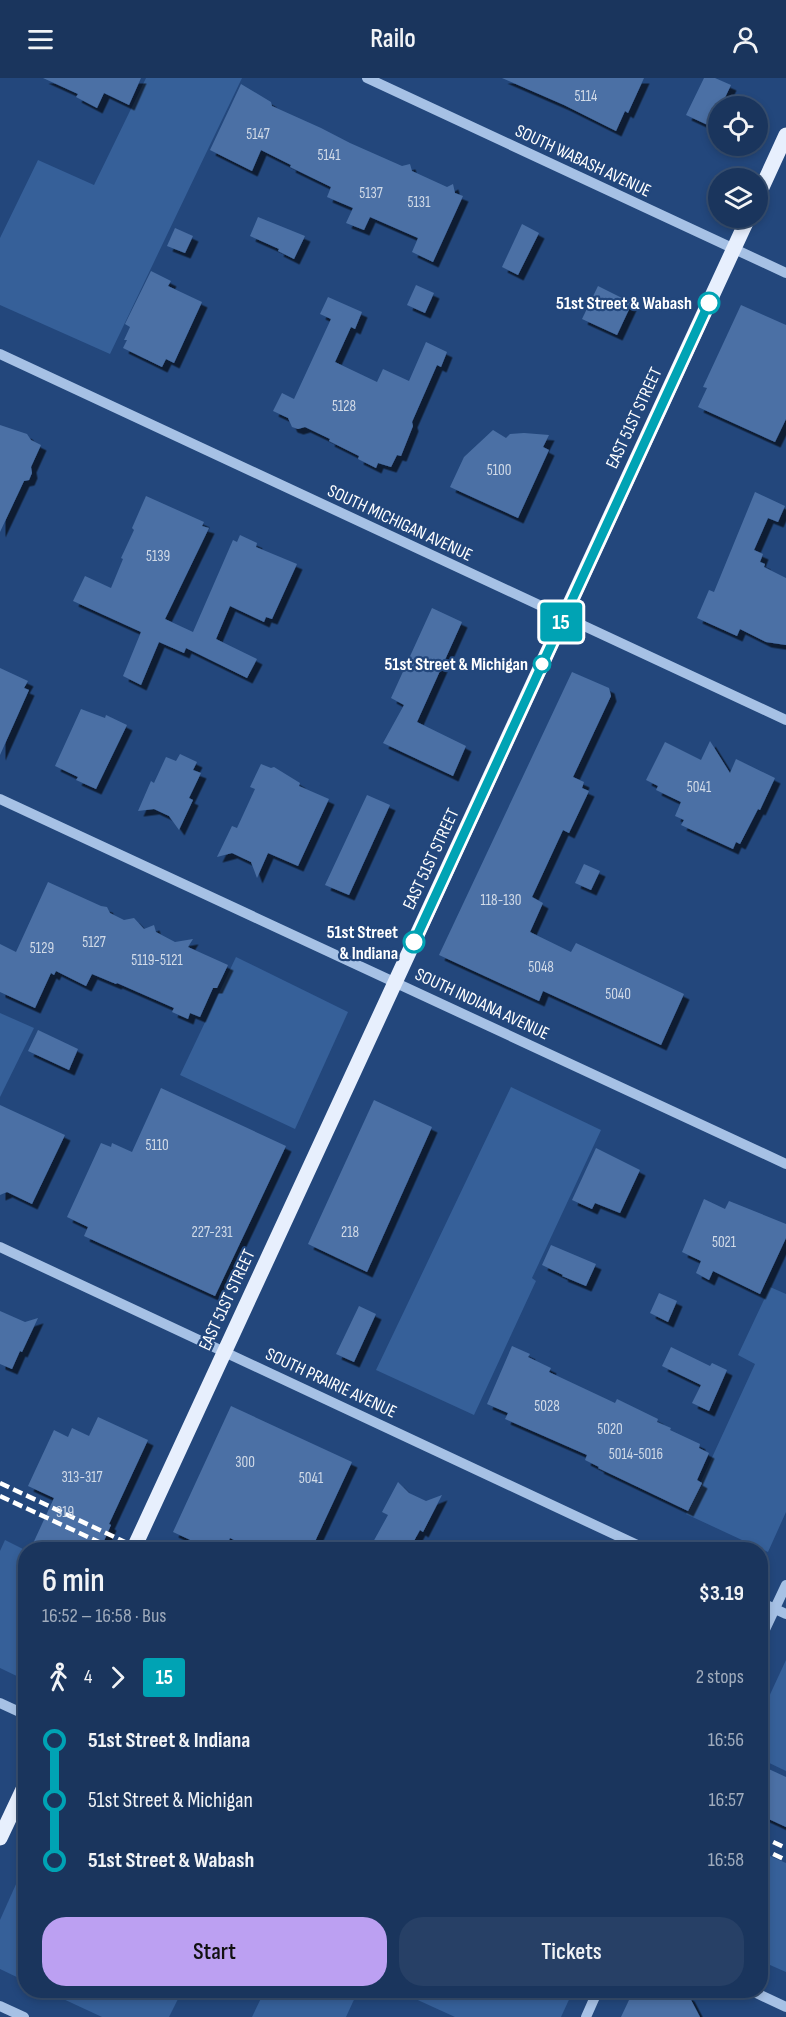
<!DOCTYPE html>
<html lang="en">
<head>
<meta charset="utf-8">
<style>
	body { margin:0; font-family:"Sofia Sans Condensed",sans-serif; background:#274066; color:#f1f3f6; height:100vh; display:flex; flex-direction:column; font-size:22px; white-space:nowrap }
	* { box-sizing:border-box; margin:0 }
	p { font-size:20px; color:#9fabbc }
	.icon { flex:none; width:33px; height:33px; fill:none; stroke:currentColor; stroke-width:2; stroke-linecap:round; stroke-linejoin:round }
	.map { position:relative; flex:1; overflow:hidden }
	.side { position:absolute; left:18px; top:1464px; width:750px; height:456px; display:flex; flex-direction:column; background:#1a355d; border-radius:24px; box-shadow:0 3px 9px #0003,0 0 0 2px #385072 }
	.side>* { flex:none }
	.badge { padding:0 12px; border-radius:4px; font-size:21px; line-height:39px }
	.controls { position:absolute; left:708px; top:18px; display:grid; gap:12px }
	.controls a { display:grid; place-items:center; width:60px; height:60px; border-radius:50%; background:#1a355d; box-shadow:0 3px 9px #0003,0 0 0 2px #385072; font-size:30px }
	.map>.badge { position:absolute; translate:-50% -50%; box-shadow:0 0 0 3px #fff }
	.legs { display:flex; align-items:center; gap:9px; height:66px; padding:0 24px; font-size:20px }
	.legs p { margin-inline-start:auto }
	.head { display:flex; align-items:center; justify-content:space-between; height:102px; padding:0 24px }
	h1 { font-size:33px; font-weight:600; line-height:45px }
	.button { display:flex; gap:12px; margin-top:auto; padding:12px 24px }
	.button a { flex:1; height:69px; border-radius:24px; background:#bca0f2; color:#111; font-size:24px; font-weight:600; line-height:69px; text-align:center }
	.button a+a { background:#274066; color:#f1f3f6 }
	ul { padding:0 24px; list-style:none }
	li { display:flex; align-items:center; gap:21px; height:60px; font-size:22px }
	li i { display:grid; place-items:center; width:9px; height:100%; margin:0 8px; background:currentColor }
	li i::after { content:''; width:15px; height:15px; margin:-8px; border:4px solid; border-radius:50%; background:#1a355d }
	li p { margin-inline-start:auto }
	li:first-child i { background:linear-gradient(#0000 50%,currentColor 0) }
	li:last-child i { background:linear-gradient(currentColor 50%,#0000 0) }
	header { display:flex; justify-content:space-between; align-items:center; height:78px; padding:0 24px; background:#1a355d; font-size:27px; font-weight:600 }
	.map>svg:first-child { display:block }
</style>
</head>
<body>
<header><svg class="icon" aria-label="menu" viewBox="0 0 24 24"><path d="M4 6h16M4 12h16M4 18h16"/></svg>Railo<svg class="icon" aria-label="person" viewBox="0 0 24 24"><circle cx="12" cy="8" r="4"/><path d="M4 21q1-7 8-7t8 7"/></svg></header>
<div class="map">
<svg width="786" height="1939" viewBox="0 0 786 1939">
	<defs>
		<filter id="shadow"><feDropShadow dx="5.5" dy="5.5" stdDeviation="0" flood-color="#0009"/></filter>
	</defs>
	<rect width="100%" height="100%" fill="#23477c"/>
	<!-- green -->
	<g fill="#366099">
		<path d="M 146,0 L 242,0 L 110,276 L 0,227 L 0,160 L 38,82 L 94,107 Z"/>
		<path d="M 236,879 L 348,934 L 295,1051 L 180,997 Z"/>
		<path d="M 0,935 L 34,950 L 0,1019 Z"/>
		<path d="M 511,1009 L 601,1052 L 532,1200 L 536,1203 L 474,1337 L 376,1292 Z"/>
		<path d="M 770,1209 L 786,1216 L 786,1434 L 768,1474 L 686,1436 L 755,1286 L 738,1277 Z"/>
		<path d="M 5,1462 L 25,1472 L 25,1602 L 0,1590 L 0,1473 Z"/>
		<path d="M 786,1582 L 786,1693 L 761,1681 L 761,1636 Z"/>
		<path d="M 761,1774 L 786,1785 L 786,1894 L 761,1883 Z"/>
		<path d="M 25,1786 L 25,1903 L 0,1891 L 0,1842 Z"/>
		<path d="M 265,1912 L 358,1912 L 358,1913 L 346,1939 L 252,1939 Z"/>
		<path d="M 46,1913 L 182,1913 L 169,1939 L 102,1939 Z"/>
		<path d="M 398,1913 L 573,1912 L 573,1913 L 561,1939 L 455,1939 Z"/>
	</g>
	<!-- building -->
	<g fill="#4b70a5" filter="url(#shadow)">
		<path d="M 43,0 L 141,0 L 129,27 L 104,15 L 97,30 L 76,19 L 78,16 Z"/>
		<path d="M 502,0 L 644,0 L 628,35 L 625,33 L 616,53 L 564,27 Z"/>
		<path d="M 704,0 L 715,0 L 731,7 L 721,28 L 718,28 L 718,35 L 712,49 L 686,37 Z"/>
		<path d="M 241,6 L 271,24 L 272,28 L 321,50 L 350,65 L 402,88 L 410,86 L 412,93 L 447,109 L 453,106 L 455,115 L 463,118 L 433,184 L 412,174 L 418,160 L 370,139 L 364,152 L 346,145 L 353,130 L 327,119 L 331,109 L 290,89 L 291,87 L 261,72 L 252,93 L 210,72 Z"/>
		<path d="M 258,139 L 305,158 L 294,181 L 278,173 L 279,171 L 250,158 Z"/>
		<path d="M 522,146 L 539,155 L 518,197 L 502,189 Z"/>
		<path d="M 175,150 L 193,158 L 185,175 L 167,168 Z"/>
		<path d="M 151,193 L 171,203 L 168,208 L 202,224 L 174,285 L 166,281 L 162,289 L 123,270 L 127,262 L 124,262 L 130,249 L 125,246 Z"/>
		<path d="M 416,207 L 434,215 L 425,235 L 407,227 Z"/>
		<path d="M 598,208 L 632,225 L 617,257 L 582,241 Z"/>
		<path d="M 328,219 L 362,234 L 355,251 L 351,249 L 335,284 L 377,304 L 383,291 L 409,303 L 426,264 L 447,274 L 441,289 L 437,287 L 412,344 L 413,348 L 401,378 L 397,377 L 391,389 L 378,385 L 376,390 L 358,381 L 359,378 L 329,363 L 330,361 L 305,349 L 298,351 L 292,349 L 288,340 L 273,333 L 282,315 L 294,321 L 331,241 L 320,236 Z"/>
		<path d="M 741,227 L 786,247 L 786,341 L 775,364 L 698,329 L 707,310 L 703,309 Z"/>
		<path d="M 0,347 L 27,356 L 31,362 L 41,367 L 31,389 L 32,395 L 29,402 L 24,403 L 0,454 Z"/>
		<path d="M 493,352 L 506,360 L 510,356 L 524,355 L 549,357 L 543,369 L 549,372 L 518,440 L 450,409 L 464,379 Z"/>
		<path d="M 755,414 L 785,428 L 778,444 L 768,440 L 754,472 L 763,476 L 760,484 L 765,486 L 764,489 L 786,500 L 786,567 L 766,564 L 740,551 L 737,558 L 697,540 L 709,512 L 714,514 Z"/>
		<path d="M 146,418 L 204,444 L 202,448 L 209,450 L 165,541 L 193,554 L 233,462 L 237,464 L 240,457 L 257,465 L 256,469 L 297,486 L 272,541 L 266,539 L 264,544 L 230,528 L 216,561 L 257,581 L 247,600 L 186,570 L 184,575 L 159,564 L 141,607 L 123,598 L 141,554 L 73,523 L 85,498 L 111,510 L 123,481 L 121,480 L 134,452 L 132,450 Z"/>
		<path d="M 432,530 L 462,544 L 417,644 L 466,668 L 453,698 L 383,665 L 404,627 L 391,620 Z"/>
		<path d="M 0,590 L 28,603 L 24,610 L 29,612 L 0,677 Z"/>
		<path d="M 572,594 L 609,610 L 611,618 L 573,699 L 584,704 L 582,710 L 589,713 L 569,755 L 563,752 L 532,819 L 543,825 L 530,854 L 571,874 L 576,865 L 684,916 L 661,967 L 543,913 L 539,923 L 439,877 Z"/>
		<path d="M 81,631 L 105,640 L 106,637 L 127,647 L 96,711 L 76,702 L 78,699 L 55,688 Z"/>
		<path d="M 710,663 L 730,695 L 736,681 L 775,700 L 760,732 L 758,731 L 740,766 L 736,764 L 733,771 L 681,747 L 684,742 L 675,738 L 681,724 L 656,712 L 658,708 L 646,702 L 665,664 L 701,682 Z"/>
		<path d="M 180,676 L 197,684 L 193,692 L 201,695 L 189,720 L 193,722 L 179,752 L 169,738 L 154,731 L 138,733 L 151,703 L 154,705 L 166,679 L 176,683 Z"/>
		<path d="M 261,686 L 271,690 L 274,689 L 300,705 L 299,708 L 329,721 L 298,788 L 268,775 L 257,800 L 251,784 L 232,775 L 217,779 L 232,748 L 237,750 L 255,711 L 250,709 Z"/>
		<path d="M 367,717 L 390,727 L 349,817 L 325,807 Z"/>
		<path d="M 584,786 L 600,793 L 591,812 L 575,805 Z"/>
		<path d="M 48,804 L 101,828 L 107,829 L 110,835 L 124,842 L 134,840 L 144,851 L 154,847 L 156,854 L 175,864 L 193,861 L 188,869 L 228,887 L 217,910 L 213,910 L 200,939 L 190,935 L 188,941 L 172,934 L 174,930 L 117,905 L 116,906 L 92,896 L 86,908 L 56,893 L 54,897 L 51,895 L 35,930 L 0,914 L 0,866 L 16,874 Z"/>
		<path d="M 38,952 L 78,971 L 69,992 L 28,973 Z"/>
		<path d="M 161,1010 L 286,1068 L 215,1218 L 84,1158 L 88,1149 L 67,1139 L 101,1065 L 111,1069 L 112,1065 L 132,1074 Z"/>
		<path d="M 374,1022 L 432,1049 L 367,1194 L 308,1166 Z"/>
		<path d="M 0,1027 L 65,1057 L 32,1126 L 7,1114 L 0,1117 Z"/>
		<path d="M 596,1070 L 640,1092 L 620,1135 L 595,1125 L 592,1131 L 572,1122 Z"/>
		<path d="M 704,1121 L 725,1131 L 729,1123 L 786,1146 L 786,1160 L 760,1216 L 713,1193 L 709,1202 L 696,1195 L 701,1183 L 682,1174 Z"/>
		<path d="M 551,1167 L 596,1186 L 586,1208 L 562,1198 L 563,1197 L 542,1187 Z"/>
		<path d="M 659,1215 L 677,1223 L 668,1244 L 650,1235 Z"/>
		<path d="M 359,1228 L 376,1236 L 354,1284 L 336,1276 Z"/>
		<path d="M 0,1233 L 25,1244 L 38,1240 L 22,1274 L 20,1273 L 12,1291 L 0,1286 Z"/>
		<path d="M 512,1268 L 530,1276 L 528,1279 L 551,1290 L 549,1294 L 615,1325 L 617,1321 L 658,1341 L 657,1344 L 671,1350 L 670,1352 L 700,1366 L 699,1370 L 709,1375 L 697,1402 L 702,1405 L 688,1433 L 598,1390 L 599,1389 L 585,1382 L 587,1377 L 505,1341 L 508,1335 L 487,1326 Z"/>
		<path d="M 671,1269 L 710,1288 L 712,1285 L 727,1292 L 709,1333 L 692,1325 L 701,1307 L 662,1288 Z"/>
		<path d="M 231,1328 L 352,1384 L 311,1472 L 254,1472 L 230,1460 L 225,1472 L 212,1472 L 173,1454 Z"/>
		<path d="M 98,1339 L 148,1362 L 109,1446 L 111,1447 L 100,1472 L 30,1472 L 54,1420 L 28,1408 L 54,1352 L 68,1359 L 72,1350 L 89,1358 Z"/>
		<path d="M 398,1404 L 409,1415 L 426,1423 L 442,1417 L 423,1454 L 420,1452 L 409,1472 L 383,1472 L 372,1466 L 388,1437 L 382,1434 Z"/>
		<path d="M 760,1687 L 786,1699 L 786,1749 L 760,1737 Z"/>
		<path d="M 625,1912 L 678,1912 L 689,1918 L 700,1939 L 621,1939 L 629,1922 Z"/>
	</g>
	<g fill="none" stroke-linecap="round" stroke-linejoin="round">
		<!-- minor -->
		<g stroke="#a6c1e5" stroke-width="10">
			<path d="M 367,0 L 786,195"/>
			<path d="M 0,276 L 786,642"/>
			<path d="M 0,721 L 786,1086"/>
			<path d="M 0,1169 L 648,1472"/>
			<path d="M 760,1524 L 786,1536"/>
			<path d="M 760,1562 L 786,1507"/>
			<path d="M 0,1625 L 26,1637"/>
			<path d="M 750,1912 L 786,1929"/>
			<path d="M 0,1928 L 24,1939"/>
			<path d="M 586,1939 L 598,1912"/>
		</g>
		<!-- major -->
		<g stroke="#e7effd" stroke-width="15">
			<path d="M 758,118 L 786,57"/>
			<path d="M 133,1472 L 748,140"/>
			<path d="M 0,1760 L 26,1705"/>
		</g>
		<!-- rail -->
		<g stroke="#fff" stroke-width="4.5" stroke-dasharray="10 4.5" stroke-linecap="butt">
			<path d="M 0,1405 L 142,1472"/>
			<path d="M 0,1418 L 116,1472"/>
			<path d="M 760,1758 L 786,1770"/>
			<path d="M 760,1770 L 786,1782"/>
		</g>
	</g>
	<g fill="none" stroke-linecap="round" stroke-linejoin="round">
		<defs>
			<path id="line-1" d="M 414,864 L 709,225"/>
		</defs>
		<!-- line-1 casing -->
		<use href="#line-1" stroke="#fff" stroke-width="14"/>
		<!-- line-1 -->
		<use href="#line-1" stroke="#00a3b4" stroke-width="9"/>
	</g>
	<!-- markers -->
	<g fill="#fff" stroke="#00a3b4" stroke-width="3">
		<circle cx="709" cy="225" r="10"/>
		<circle cx="542" cy="586" r="8"/>
		<circle cx="414" cy="864" r="10"/>
	</g>
	<g text-anchor="middle" dominant-baseline="central" stroke-width="4.5" stroke-linejoin="round" paint-order="stroke">
		<!-- number labels -->
		<g font-size="15" fill="#d2dbe8">
			<text x="586" y="18">5114</text>
			<text x="258" y="56">5147</text>
			<text x="329" y="77">5141</text>
			<text x="371" y="115">5137</text>
			<text x="419" y="124">5131</text>
			<text x="344" y="328">5128</text>
			<text x="499" y="392">5100</text>
			<text x="158" y="478">5139</text>
			<text x="699" y="709">5041</text>
			<text x="501" y="822">118-130</text>
			<text x="94" y="864">5127</text>
			<text x="42" y="870">5129</text>
			<text x="157" y="882">5119-5121</text>
			<text x="541" y="889">5048</text>
			<text x="618" y="916">5040</text>
			<text x="157" y="1067">5110</text>
			<text x="212" y="1154">227-231</text>
			<text x="350" y="1154">218</text>
			<text x="724" y="1164">5021</text>
			<text x="547" y="1328">5028</text>
			<text x="610" y="1351">5020</text>
			<text x="636" y="1376">5014-5016</text>
			<text x="245" y="1384">300</text>
			<text x="82" y="1399">313-317</text>
			<text x="311" y="1400">5041</text>
			<text x="65" y="1434">319</text>
		</g>
		<!-- street labels -->
		<g font-size="18" fill="#fff" stroke="#23477c">
			<text transform="translate(583 83) rotate(25)">SOUTH WABASH AVENUE</text>
			<text transform="translate(634 340) rotate(-65)">EAST 51ST STREET</text>
			<text transform="translate(400 445) rotate(25)">SOUTH MICHIGAN AVENUE</text>
			<text transform="translate(431 781) rotate(-65)">EAST 51ST STREET</text>
			<text transform="translate(482 926) rotate(25)">SOUTH INDIANA AVENUE</text>
			<text transform="translate(227 1222) rotate(-65)">EAST 51ST STREET</text>
			<text transform="translate(331 1305) rotate(25)">SOUTH PRAIRIE AVENUE</text>
		</g>
		<!-- stop labels -->
		<g font-size="18" font-weight="bold" fill="#fff" stroke="#23477c" text-anchor="end">
			<text x="692" y="225">51st Street &amp; Wabash</text>
			<text x="528" y="586">51st Street &amp; Michigan</text>
			<text x="398" y="854">51st Street<tspan x="398" dy="21">&amp; Indiana</tspan></text>
		</g>
	</g>
</svg>
<div class="controls">
<a><svg class="icon" aria-label="locate" viewBox="0 0 24 24"><circle cx="12" cy="12" r="6"/><path d="M12 2v4M12 18v4M2 12h4M18 12h4"/></svg></a>
<a><svg class="icon" aria-label="layers" viewBox="0 0 24 24"><path d="M12 4l9 5-9 5-9-5zM3 14l9 5 9-5"/></svg></a>
</div>
<b class="badge" style="left:561px;top:544px;background:#00a3b4;color:#fff">15</b>
<section class="side">
<div class="head"><div><h1>6 min</h1><p>16:52 – 16:58 · Bus</p></div><b>$3.19</b></div>
<div class="legs"><svg class="icon" aria-label="walk" viewBox="0 0 24 24"><circle cx="13" cy="4" r="2"/><path d="M13 8l-2 6 4 7M11 14l-3 7M7 12l3-4h3l4 4"/></svg>4<svg class="icon" aria-label="forward" viewBox="0 0 24 24"><path d="M9 5l7 7-7 7"/></svg><b class="badge" style="background:#00a3b4;color:#fff">15</b><p>2 stops</p></div>
<ul>
<li><i style="color:#00a3b4"></i><b>51st Street &amp; Indiana</b><p>16:56</p></li>
<li><i style="color:#00a3b4"></i><span>51st Street &amp; Michigan</span><p>16:57</p></li>
<li><i style="color:#00a3b4"></i><b>51st Street &amp; Wabash</b><p>16:58</p></li>
</ul>
<div class="button"><a>Start</a><a>Tickets</a></div>
</section>
</div>
</body>
</html>
